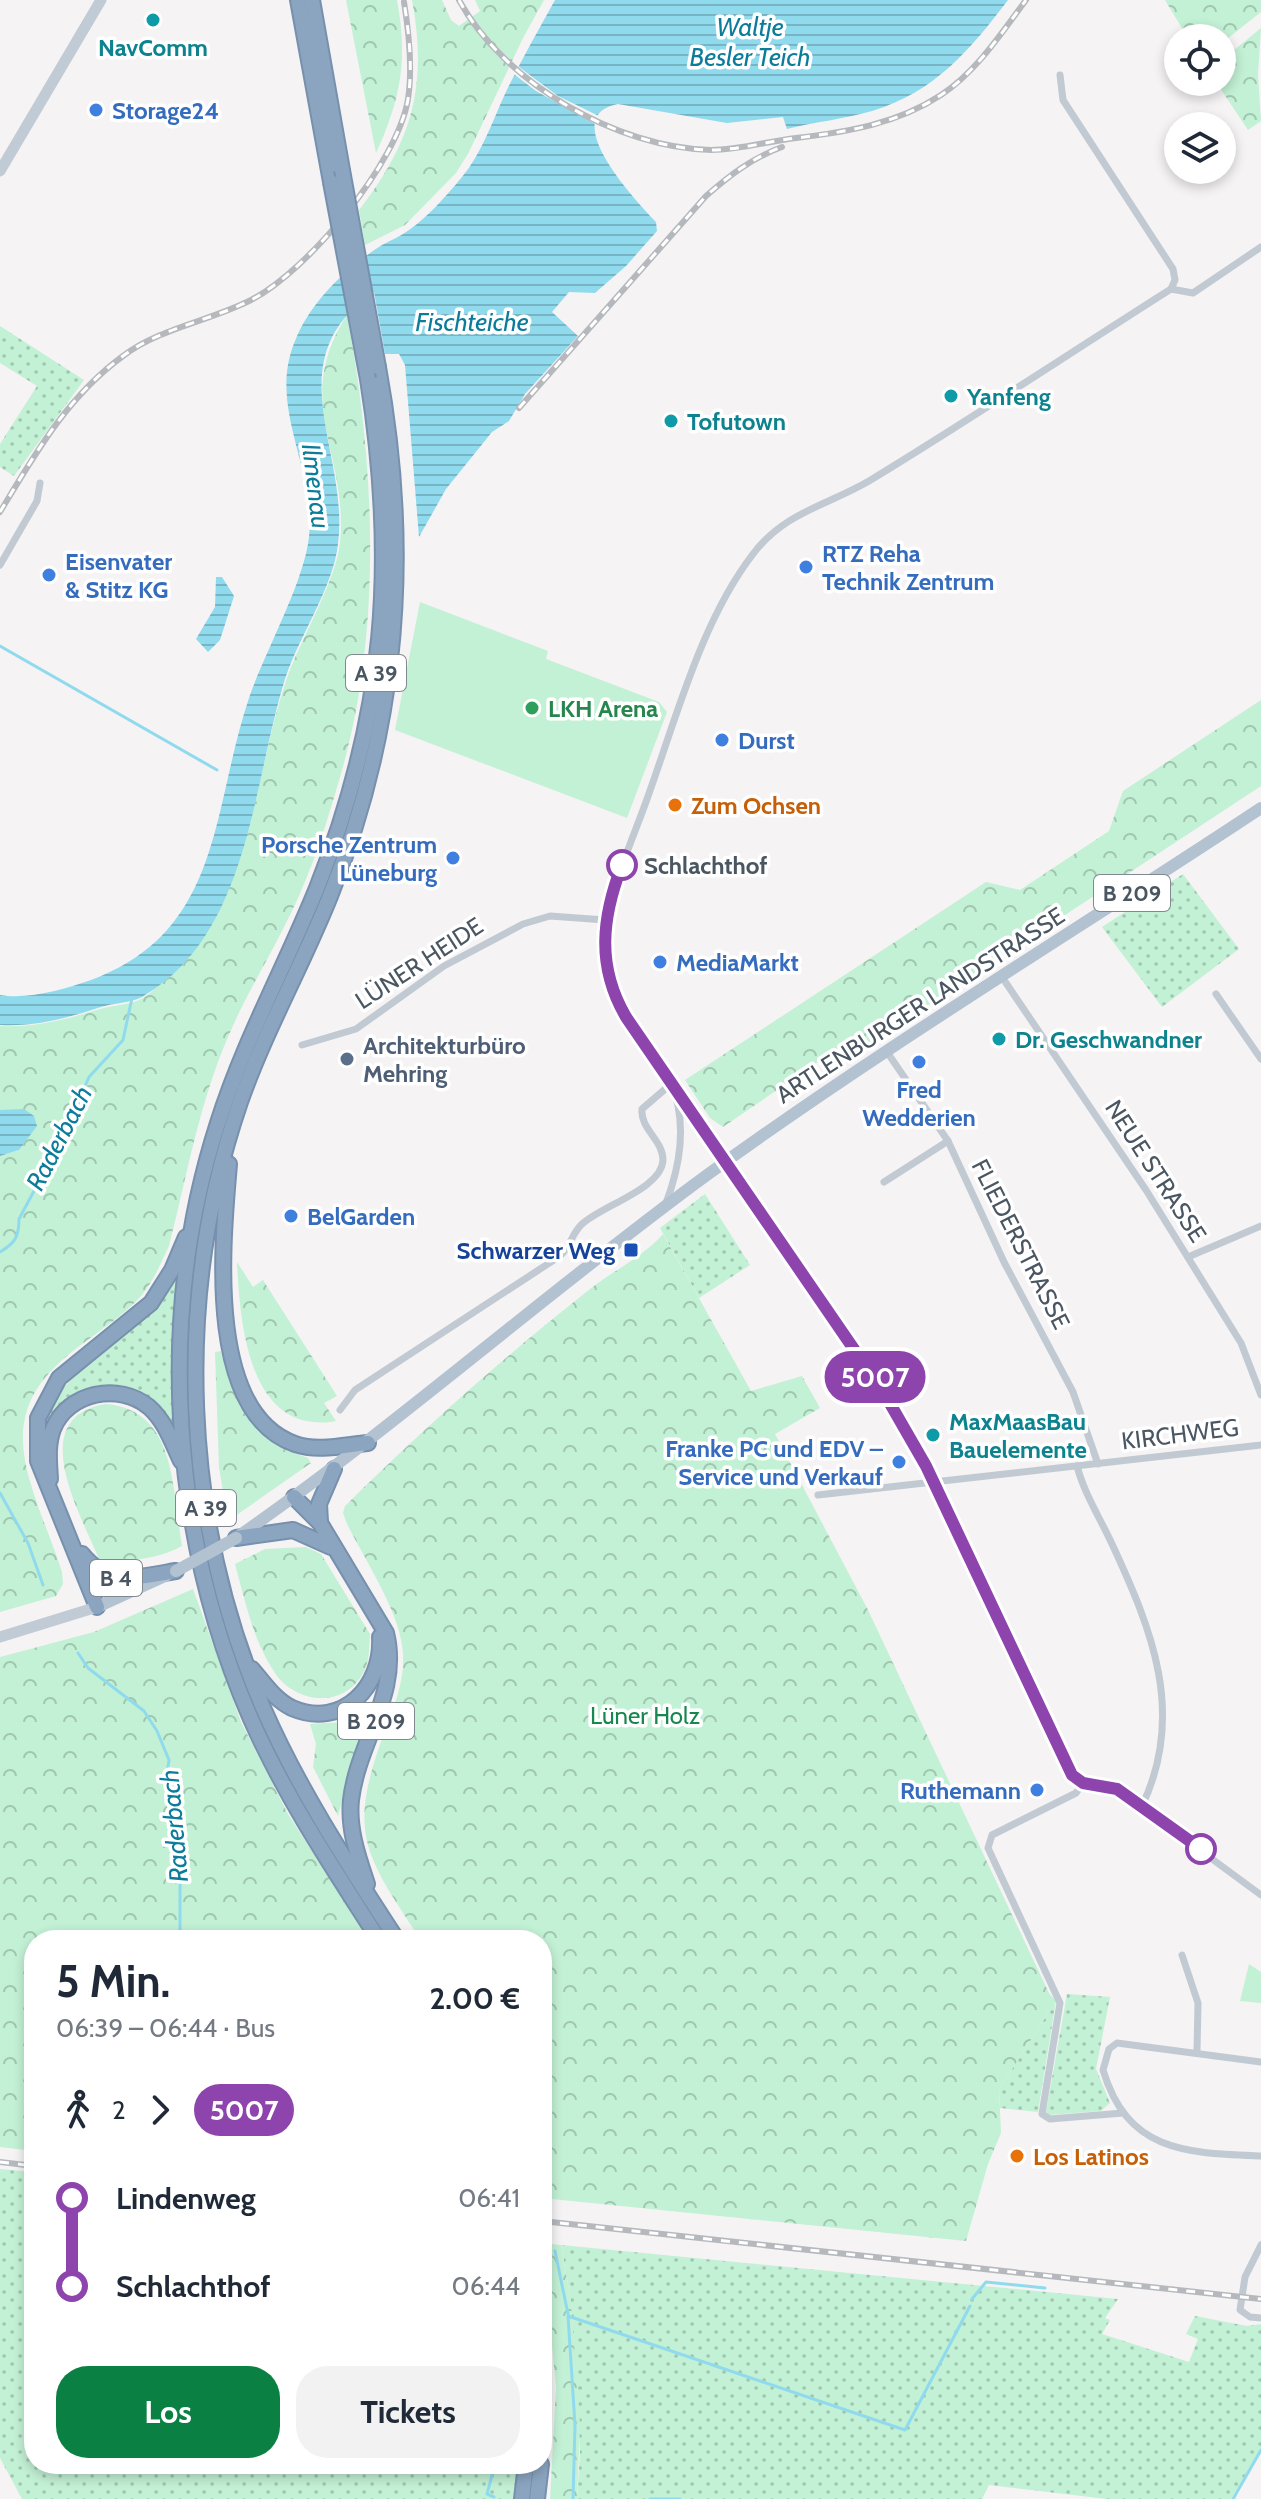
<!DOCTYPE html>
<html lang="de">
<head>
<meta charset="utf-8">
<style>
	body { margin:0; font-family:Cabin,sans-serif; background:#f2f2f3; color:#1f2937; height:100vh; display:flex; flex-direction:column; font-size:30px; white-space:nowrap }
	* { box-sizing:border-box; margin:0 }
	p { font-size:26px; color:#747a83 }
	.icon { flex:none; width:44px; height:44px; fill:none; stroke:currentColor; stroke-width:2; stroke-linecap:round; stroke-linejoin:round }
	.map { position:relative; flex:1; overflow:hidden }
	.drawer { position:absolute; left:24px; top:1930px; width:528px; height:544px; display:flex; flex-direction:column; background:#fff; border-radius:32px; box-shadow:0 4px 12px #0003 }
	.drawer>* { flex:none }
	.badge { padding:0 16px; border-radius:26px; font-size:28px; line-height:52px }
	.tools { position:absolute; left:1164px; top:24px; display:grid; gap:16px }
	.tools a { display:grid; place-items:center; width:72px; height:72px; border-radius:50%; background:#fff; box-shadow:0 4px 12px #0003; font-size:40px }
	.map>.badge { position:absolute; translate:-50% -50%; box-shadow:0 0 0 4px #fff }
	.legs { display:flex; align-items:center; gap:12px; height:88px; padding:0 32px; font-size:26px }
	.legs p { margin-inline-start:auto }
	.head { display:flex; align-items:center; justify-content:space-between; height:136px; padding:0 32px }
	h1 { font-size:44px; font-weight:700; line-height:60px }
	.action { display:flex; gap:16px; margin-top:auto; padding:16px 32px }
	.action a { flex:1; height:92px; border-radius:32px; background:#0b8043; color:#fff; font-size:32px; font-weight:700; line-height:92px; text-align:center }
	.action a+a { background:#f2f2f3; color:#1f2937 }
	ul { padding:0 32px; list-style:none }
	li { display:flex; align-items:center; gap:28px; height:88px; font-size:30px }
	li i { display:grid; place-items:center; width:12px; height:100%; margin:0 10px; background:currentColor }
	li i::after { content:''; width:20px; height:20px; margin:-10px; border:6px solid; border-radius:50%; background:#fff }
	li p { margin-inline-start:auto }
	li:first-child i { background:linear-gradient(#0000 50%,currentColor 0) }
	li:last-child i { background:linear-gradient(currentColor 50%,#0000 0) }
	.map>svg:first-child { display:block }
</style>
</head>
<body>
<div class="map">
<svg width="1261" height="2499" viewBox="0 0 1261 2499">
	<defs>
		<pattern id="grass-dots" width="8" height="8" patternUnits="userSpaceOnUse" patternTransform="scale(2)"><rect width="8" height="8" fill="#c3f1d5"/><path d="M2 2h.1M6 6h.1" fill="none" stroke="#a0c6b0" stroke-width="1.8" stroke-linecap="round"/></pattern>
		<pattern id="forest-crowns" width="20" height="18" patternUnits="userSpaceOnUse" patternTransform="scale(2)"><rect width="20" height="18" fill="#c3f1d5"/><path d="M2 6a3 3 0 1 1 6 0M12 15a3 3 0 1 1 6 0" fill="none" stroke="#a0c6b0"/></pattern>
		<pattern id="water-rules" width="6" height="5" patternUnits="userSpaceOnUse" patternTransform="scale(2)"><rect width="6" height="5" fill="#90daee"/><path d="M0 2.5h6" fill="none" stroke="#78b4c4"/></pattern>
	</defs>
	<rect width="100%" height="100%" fill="#f5f3f3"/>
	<!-- grass -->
	<g fill="url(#grass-dots)">
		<path d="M 0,326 L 84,380 L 14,476 L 0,467 L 0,444 L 37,386 L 0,363 Z"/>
		<path d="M 1183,874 L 1239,949 L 1162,1007 L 1102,927 Z"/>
		<path d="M 705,1194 L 750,1265 L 699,1298 L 660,1228 Z"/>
		<path d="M 180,1271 L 176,1438 L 119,1387 C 76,1386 68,1409 43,1439 C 50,1379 98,1360 138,1324 C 155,1308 168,1291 180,1271 Z"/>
		<path d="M 1067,1994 L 1110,1997 L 1096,2069 L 1110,2103 L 1101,2111 L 1049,2115 L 1046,2112 Z"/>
		<path d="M 1056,2001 L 1038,2112 L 1000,2108 L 999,2089 Z"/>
		<path d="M 0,2169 L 34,2172 L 34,2464 L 486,2464 L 486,2468 L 487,2464 L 519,2464 L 515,2499 L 22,2499 L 0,2458 Z"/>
		<path d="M 561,2245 L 1118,2299 L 1105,2318 L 1110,2320 L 1102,2334 L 1189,2362 L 1198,2339 L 1186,2334 L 1195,2316 L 1247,2326 L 1261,2324 L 1261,2449 L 1231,2499 L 1107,2499 L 989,2485 L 982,2499 L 577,2499 L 580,2451 L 571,2302 Z"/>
	</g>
	<!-- forest -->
	<g fill="url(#forest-crowns)">
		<path d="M 346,0 L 397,0 C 408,60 401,98 376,153 Z"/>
		<path d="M 412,0 L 442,0 L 451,20 L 459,26 L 480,11 L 475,0 L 544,0 L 523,38 L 469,152 L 456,173 L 405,225 L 365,245 L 359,210 C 412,142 428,86 412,0 Z"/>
		<path d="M 1165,0 L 1261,0 L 1261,12 L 1222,43 L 1222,38 L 1188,38 Z"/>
		<path d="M 1261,28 L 1258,74 L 1261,121 L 1248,130 L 1216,82 L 1222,82 L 1222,60 Z"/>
		<path d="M 347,315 C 375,462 383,632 340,777 C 327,823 312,870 291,913 C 271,955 246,994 228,1037 C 199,1104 187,1176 169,1246 C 161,1263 154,1280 142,1295 C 99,1343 21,1364 23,1442 C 24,1481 50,1533 62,1572 L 63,1584 L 56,1596 L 0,1612 L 0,1156 L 19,1150 L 4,1110 L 0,1110 L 0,1026 C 36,1028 67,1019 100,1009 C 113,1005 130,1005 141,999 C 151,994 161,983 169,976 C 253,899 252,780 287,678 C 301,638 335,583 340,543 C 349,453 291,402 347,315 Z"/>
		<path d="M 1261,700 L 1261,786 L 875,1040 L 854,1051 L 847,1048 L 834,1051 L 723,1127 L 710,1118 L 685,1080 L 986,882 L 1020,890 L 1109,831 L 1123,791 Z"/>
		<path d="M 663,1234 L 751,1391 L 802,1376 L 820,1408 L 775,1434 L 867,1608 L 1049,1993 L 1056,2001 L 999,2089 L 1001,2133 L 988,2164 L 966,2241 L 542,2198 L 542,1940 L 421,1940 C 362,1851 347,1832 386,1728 C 396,1701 407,1674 402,1645 C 397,1608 364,1558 347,1524 L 343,1513 L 345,1506 C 422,1430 505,1356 590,1289 C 614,1270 643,1257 663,1234 Z"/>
		<path d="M 237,1262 L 253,1287 L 263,1280 L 337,1396 L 324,1403 L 336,1421 C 248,1437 240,1322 237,1262 Z"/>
		<path d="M 221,1351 C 233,1402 256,1442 308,1458 L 311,1463 L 228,1521 L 219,1467 L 215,1352 Z"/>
		<path d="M 105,1404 C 177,1409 172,1490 182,1546 C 158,1559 126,1563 99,1559 C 81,1515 24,1418 105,1404 Z"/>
		<path d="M 306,1547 L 321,1554 L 370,1634 C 369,1648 370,1663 362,1675 C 342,1709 295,1703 275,1673 C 253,1641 245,1600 235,1564 L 265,1549 Z"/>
		<path d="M 193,1589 L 241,1722 L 288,1814 L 369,1940 L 34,1940 L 34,2151 L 0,2147 L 0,1657 L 94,1632 Z"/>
		<path d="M 377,1702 L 348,1778 L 338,1816 L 313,1767 L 316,1744 L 310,1724 L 345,1722 L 365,1704 Z"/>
		<path d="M 542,2243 L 561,2245 L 571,2302 L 580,2424 L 577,2499 L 550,2499 L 556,2387 Z"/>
	</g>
	<!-- park -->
	<g fill="#c3f1d5">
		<path d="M 420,602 L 548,651 L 546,659 L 659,702 L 667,712 L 627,818 L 395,730 Z"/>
		<path d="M 1249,1964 L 1261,1972 L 1261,2003 L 1240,2001 Z"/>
	</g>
	<!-- water -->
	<g fill="url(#water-rules)">
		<path d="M 555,0 L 1008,0 C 970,50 935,92 872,111 C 844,119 815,122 787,129 L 783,117 L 727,123 L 618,104 C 555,116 637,202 656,222 L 657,231 L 626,266 L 595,293 L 569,292 L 552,312 L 578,336 L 525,394 L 509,421 L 492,432 L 446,489 L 419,537 L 405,365 L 399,354 L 385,354 L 374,292 C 274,360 350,451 338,544 C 333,588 299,636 285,679 C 252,784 250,935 142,997 C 131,1003 113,1003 101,1007 C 67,1018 36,1027 0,1025 L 0,995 C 28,1000 65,989 91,980 C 224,931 211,808 250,695 C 266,650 304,582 309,537 C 317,470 267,407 295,341 C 311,301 346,268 382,245 C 391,240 401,236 409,230 C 427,218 448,194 462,177 C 482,153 492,122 505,94 C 520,62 538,31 555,0 Z"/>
		<path d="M 216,577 L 222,577 L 234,596 L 220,640 L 208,652 L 196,639 L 215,607 Z"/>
		<path d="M 24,1109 L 34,1116 L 37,1126 L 19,1150 L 0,1156 L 0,1110 Z"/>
	</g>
	<!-- pier -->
	<path fill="#f5f3f3" d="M 515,64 L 558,96 L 603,118 L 599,126 L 536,91 L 511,72 Z"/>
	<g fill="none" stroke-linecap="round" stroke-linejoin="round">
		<!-- stream -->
		<g stroke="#90daee" stroke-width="3">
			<path d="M 0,646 L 217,770"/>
			<path d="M 0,1252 C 15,1243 19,1237 19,1219 L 64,1135 L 89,1077 L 123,1040 L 132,998"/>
			<path d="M 0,1493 L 28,1543 L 43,1585"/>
			<path d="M 78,1653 L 88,1668 L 144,1711 L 157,1731 L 169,1760 L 166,1780 L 180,1854 L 180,1940"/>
			<path d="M 555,2251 L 568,2314"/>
			<path d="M 972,2299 L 986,2282 L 1045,2288"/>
			<path d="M 494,2497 L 487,2494 L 495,2464"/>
			<path d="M 573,2499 L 575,2425 L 568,2316 L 905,2430 L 970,2306"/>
			<path d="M 650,2499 L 680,2499"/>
			<path d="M 1233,2499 L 1261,2450"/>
		</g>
		<defs>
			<g id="highway">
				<path d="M 298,0 L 331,182"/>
				<path d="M 312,0 L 342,170"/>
				<path d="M 378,367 C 411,547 399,726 330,896 C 302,966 265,1031 240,1102 C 173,1297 182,1521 264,1710 C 300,1792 349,1866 397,1940"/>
				<path d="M 368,379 C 397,562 386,714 317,888 C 285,967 244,1041 218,1123 C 156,1315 171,1535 251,1719 C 286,1798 333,1868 379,1940"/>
				<path d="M 229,1164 C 223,1238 204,1412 295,1444 C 318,1452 345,1445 368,1443"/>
				<path d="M 50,1479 C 49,1462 47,1445 53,1429 C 68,1392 119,1382 149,1407 C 165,1421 172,1442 181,1461"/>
				<path d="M 294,1497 L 320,1523 L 386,1633 C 401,1693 358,1741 351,1800 C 348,1829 358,1857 367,1884"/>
				<path d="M 320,1522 L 319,1504 L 334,1469"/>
				<path d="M 236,1538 L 293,1530 L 331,1547"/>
				<path d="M 82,1554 C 108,1587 139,1577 176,1571"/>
				<path d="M 97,1607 L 38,1461 L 38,1418 L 59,1378 L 151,1303 L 172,1270 L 186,1237"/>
				<path d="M 252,1669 C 264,1683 275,1700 292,1708 C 343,1730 383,1685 380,1637"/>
				<path d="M 542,2354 L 542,2445"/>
				<path d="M 522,2499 L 526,2464"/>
				<path d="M 537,2499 L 541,2464"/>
			</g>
		</defs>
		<!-- highway casing -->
		<use href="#highway" stroke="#7690ad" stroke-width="18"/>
		<!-- street -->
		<g stroke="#c1cad2" stroke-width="7">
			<path d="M 1060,75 L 1063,100 L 1173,269 L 1175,280 L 1171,289 C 1070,353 971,419 869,481 C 826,506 785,512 753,554 C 699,624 674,727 643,810 C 617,880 584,945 626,1017 L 884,1393 L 926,1466 L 1072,1775 L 1083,1783 L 1117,1789 L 1261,1895"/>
			<path d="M 1171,289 L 1193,293 L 1261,247"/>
			<path d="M 0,565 L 37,501 L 40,483"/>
			<path d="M 1002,977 L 1146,1190 L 1241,1343 L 1261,1395"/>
			<path d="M 1216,994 L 1261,1059"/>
			<path d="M 302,1045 L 356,1029 L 444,966 L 523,924 L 550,916 L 605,920"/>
			<path d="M 887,1052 L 948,1141 L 1004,1262 L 1073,1392 L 1098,1464"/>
			<path d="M 884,1182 L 948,1141"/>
			<path d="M 666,1203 C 679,1169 686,1130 675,1094"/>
			<path d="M 1188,1257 L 1261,1226"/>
			<path d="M 340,1410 L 355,1390 L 560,1256 C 570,1247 572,1234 581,1225 C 600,1206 662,1189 663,1160 C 663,1140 640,1129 642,1109 L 671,1084"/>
			<path d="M 1077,1466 C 1084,1493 1100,1518 1112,1544 C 1152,1630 1186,1714 1142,1806"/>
			<path d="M 818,1495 L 1261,1445"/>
			<path d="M 1083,1783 L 1076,1793 L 992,1835 L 988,1848 L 1060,2003 L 1042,2114 L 1050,2119 L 1123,2113"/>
			<path d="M 1182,1955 L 1198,2003 L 1197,2051"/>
			<path d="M 1261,2062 L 1117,2043 L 1109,2049 L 1103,2070 C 1128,2153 1187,2153 1261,2156"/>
			<path d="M 1261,2245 L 1245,2277 L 1240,2310 L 1250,2317 L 1261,2318"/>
		</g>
		<!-- secondary -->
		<g stroke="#c1cbd6" stroke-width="11">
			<path d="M 0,171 L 101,0"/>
			<path d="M 0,1637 L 97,1607"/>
		</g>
		<!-- primary -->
		<g stroke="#b3c2d1" stroke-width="12">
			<path d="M 236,1538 C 399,1424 547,1292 707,1175 C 886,1045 1077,930 1261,808"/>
			<path d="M 97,1607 L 167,1575"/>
		</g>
		<!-- highway -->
		<use href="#highway" stroke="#8ba5c1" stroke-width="14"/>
		<defs>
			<g id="rail">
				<path d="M 459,0 C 504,83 617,148 711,150 C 739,150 769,141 796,138 C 847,132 897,124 941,95 C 976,72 1001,34 1026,0"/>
				<path d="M 519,408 L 706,196 C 730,175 752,158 782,147"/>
				<path d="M 0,512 C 35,454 67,397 123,356 C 160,328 210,321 251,300 C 308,271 398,162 408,99 C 413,67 409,33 404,2"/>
				<path d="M 0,2162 L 34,2166"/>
				<path d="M 542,2221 L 1261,2299"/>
			</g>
		</defs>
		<!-- rail casing -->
		<use href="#rail" stroke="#b5b8bd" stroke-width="6"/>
		<!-- rail -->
		<use href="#rail" stroke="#fff" stroke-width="3" stroke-dasharray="9" stroke-linecap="butt"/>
		<defs>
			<g id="highway-bridge">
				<path d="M 342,170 L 378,367"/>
				<path d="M 331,182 L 368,379"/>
			</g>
		</defs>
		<!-- highway-bridge casing -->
		<use href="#highway-bridge" stroke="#7690ad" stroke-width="18" stroke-linecap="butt"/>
		<!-- primary-bridge -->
		<path stroke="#b3c2d1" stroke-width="12" d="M 176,1571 L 236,1538"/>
		<!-- highway-bridge -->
		<use href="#highway-bridge" stroke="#8ba5c1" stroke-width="14"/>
	</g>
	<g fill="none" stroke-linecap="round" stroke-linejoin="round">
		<defs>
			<path id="line-1" d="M 622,865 C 602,917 596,966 626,1017 L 884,1393 L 926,1466 L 1072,1775 L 1083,1783 L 1117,1789 L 1201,1849"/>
		</defs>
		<!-- line-1 casing -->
		<use href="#line-1" stroke="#fff" stroke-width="18"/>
		<!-- line-1 -->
		<use href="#line-1" stroke="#8e44ad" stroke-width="12"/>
	</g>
	<!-- markers -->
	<g fill="#0f9aa8" stroke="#fff" stroke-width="3">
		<circle cx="153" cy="20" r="8"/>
		<circle cx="951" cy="396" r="8"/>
		<circle cx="671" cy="421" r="8"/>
		<circle cx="999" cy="1039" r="8"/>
		<circle cx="933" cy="1435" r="8"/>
	</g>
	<g fill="#3f7fe0" stroke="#fff" stroke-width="3">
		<circle cx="96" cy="110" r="8"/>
		<circle cx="806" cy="567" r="8"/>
		<circle cx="49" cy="575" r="8"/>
		<circle cx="722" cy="740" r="8"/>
		<circle cx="453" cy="858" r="8"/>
		<circle cx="660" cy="962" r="8"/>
		<circle cx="919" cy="1062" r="8"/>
		<circle cx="291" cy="1216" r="8"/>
		<circle cx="899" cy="1462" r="8"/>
		<circle cx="1037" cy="1790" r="8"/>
	</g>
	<circle fill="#2e9e5b" stroke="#fff" stroke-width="3" cx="532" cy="708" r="8"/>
	<g fill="#e8710a" stroke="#fff" stroke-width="3">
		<circle cx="675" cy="805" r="8"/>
		<circle cx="1017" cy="2156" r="8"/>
	</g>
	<g fill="#fff" stroke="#8e44ad" stroke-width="4">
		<circle cx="622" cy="865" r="14"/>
		<circle cx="1201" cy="1849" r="14"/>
	</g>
	<circle fill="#5c6f8a" stroke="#fff" stroke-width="3" cx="347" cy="1059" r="8"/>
	<rect fill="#1a4fb4" stroke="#fff" stroke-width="3" x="623" y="1242" width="16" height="16" rx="4"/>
	<g text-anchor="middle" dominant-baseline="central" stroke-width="7" stroke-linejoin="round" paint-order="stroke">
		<!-- shield labels -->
		<g fill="#fff" stroke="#808990" stroke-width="2">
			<rect x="346" y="655" width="60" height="36" rx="6"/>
			<rect x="1094" y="875" width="76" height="36" rx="6"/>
			<rect x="176" y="1490" width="60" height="36" rx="6"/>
			<rect x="90" y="1560" width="52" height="36" rx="6"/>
			<rect x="338" y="1703" width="76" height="36" rx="6"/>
		</g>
		<g font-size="22" font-weight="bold" fill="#4a5661">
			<text x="376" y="673">A 39</text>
			<text x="1132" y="893">B 209</text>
			<text x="206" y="1508">A 39</text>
			<text x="116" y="1578">B 4</text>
			<text x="376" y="1721">B 209</text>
		</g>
		<!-- culture labels -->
		<g font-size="24" font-weight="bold" fill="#0d838f" stroke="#fff" text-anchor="start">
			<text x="153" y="47" text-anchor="middle">NavComm</text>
			<text x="967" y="396">Yanfeng</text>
			<text x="687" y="421">Tofutown</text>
			<text x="1015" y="1039">Dr. Geschwandner</text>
			<text x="949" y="1421">MaxMaasBau<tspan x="949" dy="28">Bauelemente</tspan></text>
		</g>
		<!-- shop labels -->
		<g font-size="24" font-weight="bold" fill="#366cbe" stroke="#fff" text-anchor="start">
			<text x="112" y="110">Storage24</text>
			<text x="822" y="553">RTZ Reha<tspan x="822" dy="28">Technik Zentrum</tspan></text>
			<text x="65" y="561">Eisenvater<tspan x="65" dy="28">&amp; Stitz KG</tspan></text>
			<text x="738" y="740">Durst</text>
			<text x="437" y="844" text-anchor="end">Porsche Zentrum<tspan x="437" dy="28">Lüneburg</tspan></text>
			<text x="676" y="962">MediaMarkt</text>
			<text x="919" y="1089" text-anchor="middle">Fred<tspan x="919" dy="28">Wedderien</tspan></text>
			<text x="307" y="1216">BelGarden</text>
			<text x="883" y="1448" text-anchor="end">Franke PC und EDV –<tspan x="883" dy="28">Service und Verkauf</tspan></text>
			<text x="1021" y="1790" text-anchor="end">Ruthemann</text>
		</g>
		<!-- leisure labels -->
		<g font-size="24" font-weight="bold" fill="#27864d" stroke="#fff" text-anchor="start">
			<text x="548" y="708">LKH Arena</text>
		</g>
		<!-- food labels -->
		<g font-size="24" font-weight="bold" fill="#c56008" stroke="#fff" text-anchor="start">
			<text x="691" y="805">Zum Ochsen</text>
			<text x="1033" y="2156">Los Latinos</text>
		</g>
		<!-- stop labels -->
		<g font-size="24" font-weight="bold" fill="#4a5661" stroke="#fff" text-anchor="start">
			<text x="644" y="865">Schlachthof</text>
		</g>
		<!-- street labels -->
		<g font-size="24" fill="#4a5661" stroke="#fff">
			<text transform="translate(419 963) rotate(-33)">LÜNER HEIDE</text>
			<text transform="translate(920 1005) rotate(-33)">ARTLENBURGER LANDSTRASSE</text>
			<text transform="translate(1156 1171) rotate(57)">NEUE STRASSE</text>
			<text transform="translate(1021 1244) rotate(63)">FLIEDERSTRASSE</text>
			<text transform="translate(1180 1434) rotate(-7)">KIRCHWEG</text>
		</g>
		<!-- service labels -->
		<g font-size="24" font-weight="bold" fill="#4e5e75" stroke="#fff" text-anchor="start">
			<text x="363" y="1045">Architekturbüro<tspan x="363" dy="28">Mehring</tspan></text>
		</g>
		<!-- transit labels -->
		<g font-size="24" font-weight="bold" fill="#164399" stroke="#fff" text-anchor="end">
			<text x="615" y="1250">Schwarzer Weg</text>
		</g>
		<!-- park labels -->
		<g font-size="24" fill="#17864f" stroke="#fff">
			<text x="645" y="1715">Lüner Holz</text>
		</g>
		<!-- water labels -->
		<g font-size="26" font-style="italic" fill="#0c7c9b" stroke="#fff">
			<text x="750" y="27">Waltje<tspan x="750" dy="30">Besler Teich</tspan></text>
			<text x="472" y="322">Fischteiche</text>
			<text transform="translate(316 486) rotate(83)">Ilmenau</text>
			<text transform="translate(59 1138) rotate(-63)">Raderbach</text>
			<text transform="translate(174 1826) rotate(-95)">Raderbach</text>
		</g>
	</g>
</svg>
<div class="tools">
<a><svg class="icon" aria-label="locate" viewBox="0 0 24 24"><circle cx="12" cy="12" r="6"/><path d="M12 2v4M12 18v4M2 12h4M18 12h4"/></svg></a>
<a><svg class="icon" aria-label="layers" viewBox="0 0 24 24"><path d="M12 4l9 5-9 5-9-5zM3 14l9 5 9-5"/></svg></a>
</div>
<b class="badge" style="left:875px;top:1377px;background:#8e44ad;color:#fff">5007</b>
<section class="drawer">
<div class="head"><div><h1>5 Min.</h1><p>06:39 – 06:44 · Bus</p></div><b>2.00 €</b></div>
<div class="legs"><svg class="icon" aria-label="walk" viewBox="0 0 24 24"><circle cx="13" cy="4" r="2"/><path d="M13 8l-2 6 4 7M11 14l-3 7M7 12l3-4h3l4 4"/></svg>2<svg class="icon" aria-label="forward" viewBox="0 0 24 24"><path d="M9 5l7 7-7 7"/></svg><b class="badge" style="background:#8e44ad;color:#fff">5007</b></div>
<ul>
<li><i style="color:#8e44ad"></i><b>Lindenweg</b><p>06:41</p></li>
<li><i style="color:#8e44ad"></i><b>Schlachthof</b><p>06:44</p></li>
</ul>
<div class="action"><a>Los</a><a>Tickets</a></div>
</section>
</div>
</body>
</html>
